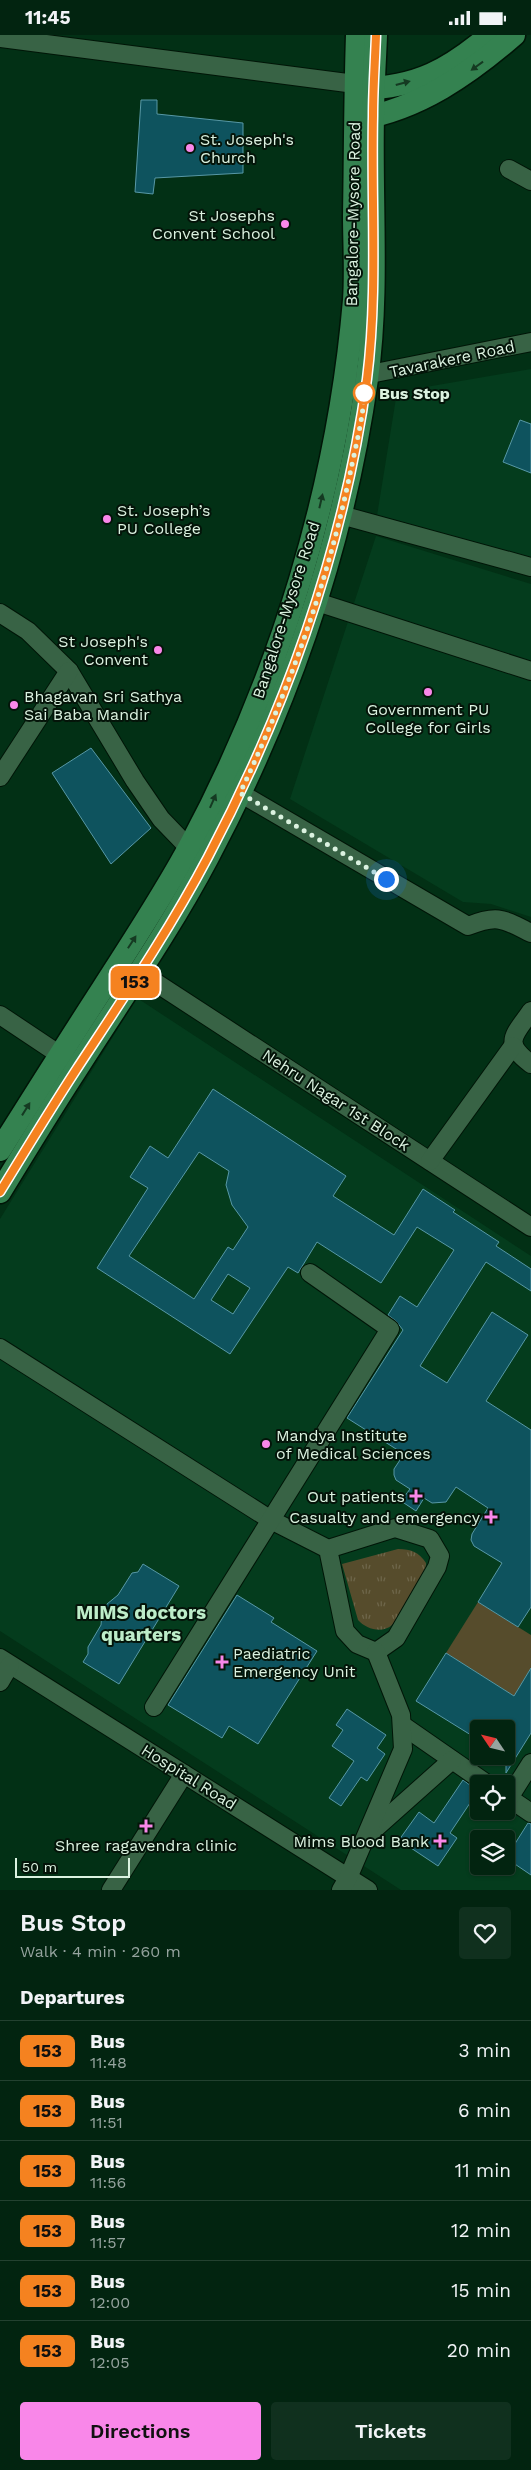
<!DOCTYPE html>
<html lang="en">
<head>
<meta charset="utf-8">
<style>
	body { margin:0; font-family:"Work Sans",sans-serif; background:#10301e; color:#f1f3f6; height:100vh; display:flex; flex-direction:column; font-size:19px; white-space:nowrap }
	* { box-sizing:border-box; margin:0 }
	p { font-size:16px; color:#96a49f }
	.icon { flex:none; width:28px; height:28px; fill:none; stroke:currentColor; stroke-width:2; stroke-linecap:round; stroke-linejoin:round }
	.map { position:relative; height:1855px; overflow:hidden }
	.drawer { display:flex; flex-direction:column; background:#022410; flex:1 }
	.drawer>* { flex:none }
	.badge { padding:0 10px; border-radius:8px; font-size:18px; line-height:32px }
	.needle { width:32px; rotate:305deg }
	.fabs { position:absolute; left:470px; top:1685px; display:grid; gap:10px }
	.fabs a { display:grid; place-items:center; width:45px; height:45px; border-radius:5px; background:#022410; box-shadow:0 1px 4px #0004,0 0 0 1px #234130; font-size:25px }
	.scale { position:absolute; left:15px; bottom:12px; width:115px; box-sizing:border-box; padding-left:5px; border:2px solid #dbf2e0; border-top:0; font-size:14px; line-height:18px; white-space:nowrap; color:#dbf2e0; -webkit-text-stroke:4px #041409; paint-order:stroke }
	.you { position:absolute; width:25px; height:25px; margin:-12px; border:4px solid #fff; border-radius:50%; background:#1a73e8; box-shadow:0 0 0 8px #1a73e833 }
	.map>.badge { position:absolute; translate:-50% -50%; box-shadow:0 0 0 2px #fff }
	h2 { padding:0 20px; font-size:19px; line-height:45px }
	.round { display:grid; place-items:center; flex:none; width:52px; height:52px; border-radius:5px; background:#10301e }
	.head { display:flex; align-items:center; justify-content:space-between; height:85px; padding:0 20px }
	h1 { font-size:24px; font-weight:600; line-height:38px }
	.button { display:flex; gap:10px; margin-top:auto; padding:10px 20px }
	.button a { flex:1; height:58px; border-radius:5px; background:#f987e9; color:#111; font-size:20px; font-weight:600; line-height:58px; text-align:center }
	.button a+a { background:#10301e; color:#f1f3f6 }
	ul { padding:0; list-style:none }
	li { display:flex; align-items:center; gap:15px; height:60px; padding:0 20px; border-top:1px solid #234130 }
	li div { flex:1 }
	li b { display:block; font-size:19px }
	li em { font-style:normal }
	li .badge { min-width:55px; font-weight:700; text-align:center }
	.status { display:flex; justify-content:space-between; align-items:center; height:35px; padding:0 25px; background:#022410; direction:ltr }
	.status svg { height:14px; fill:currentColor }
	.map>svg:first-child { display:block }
</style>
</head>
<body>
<div class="status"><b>11:45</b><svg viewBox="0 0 49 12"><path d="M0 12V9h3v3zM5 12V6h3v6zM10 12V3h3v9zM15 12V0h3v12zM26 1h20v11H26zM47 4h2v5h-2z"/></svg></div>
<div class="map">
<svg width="531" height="1855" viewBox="0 0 531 1855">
	<defs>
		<pattern id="grass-tufts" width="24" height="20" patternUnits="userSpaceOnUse" patternTransform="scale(1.25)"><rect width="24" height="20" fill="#564c2c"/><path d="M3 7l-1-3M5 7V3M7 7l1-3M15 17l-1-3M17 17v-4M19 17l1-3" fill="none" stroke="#6e664a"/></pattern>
	</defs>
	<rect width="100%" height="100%" fill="#023015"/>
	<!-- built -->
	<g fill="#043c1d" fill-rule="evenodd">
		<path d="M 531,334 L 531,542 L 375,493 L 397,357 Z"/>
		<path d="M 376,501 L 531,549 L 531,882 L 491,869 L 463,867 L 290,764 Z"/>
		<path d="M 137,963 L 531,1221 L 531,1855 L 401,1855 L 0,1596 L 0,1184 ZM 479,1694 L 506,1694 L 506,1721 L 479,1721 ZM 479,1749 L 506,1749 L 506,1776 L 479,1776 ZM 479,1804 L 506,1804 L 506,1831 L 479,1831 Z"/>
	</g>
	<!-- grass -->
	<path fill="url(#grass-tufts)" d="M 398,1514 C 411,1514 419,1517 426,1528 L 425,1537 C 418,1548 400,1583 392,1590 C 382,1599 366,1594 358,1585 L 342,1529 Z"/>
	<!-- green -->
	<path fill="#564c2c" d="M 478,1567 L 531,1600 L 531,1633 L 514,1661 L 446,1618 Z"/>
	<!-- building -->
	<g fill="#0e535e" stroke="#5798a6" fill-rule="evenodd">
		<path d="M 141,65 L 157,65 L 157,79 L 243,88 L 243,138 L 155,143 L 153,159 L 135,157 Z"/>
		<path d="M 520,385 L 531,389 L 531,438 L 503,427 Z"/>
		<path d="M 91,713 L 151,793 L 111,829 L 52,738 Z"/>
		<path d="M 213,1054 L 346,1141 L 333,1161 L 394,1200 L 423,1154 L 455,1175 L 453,1177 L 499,1207 L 496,1211 L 531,1234 L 531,1256 L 486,1227 L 420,1331 L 447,1348 L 492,1277 L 528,1300 L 486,1366 L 531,1395 L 531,1572 L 518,1592 L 478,1567 L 502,1528 L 474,1511 L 471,1505 L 472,1499 L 488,1473 L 456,1452 L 446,1467 L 432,1468 L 424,1463 L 416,1476 L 401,1466 L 410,1454 L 396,1445 L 394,1440 L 394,1434 L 404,1419 L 347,1383 L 403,1295 L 396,1286 L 388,1280 L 400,1261 L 417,1272 L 454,1215 L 417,1192 L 381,1248 L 317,1207 L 298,1238 L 288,1232 L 230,1319 L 97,1233 L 148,1153 L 130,1142 L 150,1111 L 168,1123 ZM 199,1117 L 229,1136 L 226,1150 L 232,1170 L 248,1192 L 233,1215 L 228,1212 L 194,1264 L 129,1221 ZM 228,1239 L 250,1253 L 233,1279 L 211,1265 Z"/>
		<path d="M 143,1529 L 179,1551 L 119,1649 L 83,1627 L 88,1619 L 88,1612 L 101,1590 L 102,1578 L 107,1569 L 118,1560 L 132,1538 L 138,1537 Z"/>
		<path d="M 237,1560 L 274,1583 L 271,1587 L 317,1616 L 258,1709 L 229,1691 L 222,1703 L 168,1670 Z"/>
		<path d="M 446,1618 L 514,1661 L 531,1633 L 531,1698 L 506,1738 L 506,1694 L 479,1694 L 479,1705 L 416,1666 Z"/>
		<path d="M 347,1674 L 386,1700 L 377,1713 L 385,1719 L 367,1746 L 361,1742 L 341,1771 L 329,1763 L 354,1726 L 332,1711 L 343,1695 L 336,1690 Z"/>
		<path d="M 463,1745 L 478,1756 L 450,1798 L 457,1803 L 438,1831 L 399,1805 L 419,1777 L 434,1788 Z"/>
		<path d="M 528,1788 L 531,1789 L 531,1840 L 506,1823 Z"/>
	</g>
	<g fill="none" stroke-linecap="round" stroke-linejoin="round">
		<defs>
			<g id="minor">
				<path d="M 0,3 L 355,49"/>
				<path d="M 509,134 L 531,146"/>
				<path d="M 355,342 L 531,307"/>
				<path d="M 341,480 L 531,532"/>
				<path d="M 317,567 L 531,636"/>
				<path d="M 0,578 L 28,596 L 69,636 L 135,746 L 161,784 L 189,813"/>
				<path d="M 0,742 L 69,636"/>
				<path d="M 240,758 L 468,891 C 498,879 503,884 531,898"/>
				<path d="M 141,938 L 531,1192"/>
				<path d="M 531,976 C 514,1001 502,1007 531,1029"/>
				<path d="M 0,980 L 69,1026"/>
				<path d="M 430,1126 L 513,1011"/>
				<path d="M 0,1313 L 271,1485 L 328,1514 L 395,1493 L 430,1504 L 440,1521 L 437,1532 L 396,1603 L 376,1617 L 357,1609 L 345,1596 L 328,1514"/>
				<path d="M 0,1623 L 368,1855"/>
				<path d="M 0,1647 L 10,1630"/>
				<path d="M 154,1672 L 390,1294 L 310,1238"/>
				<path d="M 402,1690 L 487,1749"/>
				<path d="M 506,1761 L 531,1778"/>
				<path d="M 509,1763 L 531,1728"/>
				<path d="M 370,1798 L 452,1725"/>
				<path d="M 111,1855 L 184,1739"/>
				<path d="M 341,1855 L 348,1843 L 403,1714 L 401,1680 L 376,1617"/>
			</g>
			<g id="major">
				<path d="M 361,54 C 418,52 448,35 490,0"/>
				<path d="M 359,84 C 419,74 469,39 514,0"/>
				<path d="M 0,1115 C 34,1061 68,1007 103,953 C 133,906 165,858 191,809 C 280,642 338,454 354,265 C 356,237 354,208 354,181 C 355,120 355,60 357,0"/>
				<path d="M 0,1157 C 25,1116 50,1075 76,1035 C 121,964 169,896 208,822 C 288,671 343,513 367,344 C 379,257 371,169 373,81 C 373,54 375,27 376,0"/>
			</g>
		</defs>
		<!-- minor casing -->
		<use href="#minor" stroke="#011507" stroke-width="20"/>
		<!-- major casing -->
		<use href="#major" stroke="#011507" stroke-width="25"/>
		<!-- minor -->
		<use href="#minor" stroke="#386345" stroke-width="18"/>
		<!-- major -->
		<use href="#major" stroke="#348250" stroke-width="22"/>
	</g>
	<!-- one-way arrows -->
	<defs><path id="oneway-solid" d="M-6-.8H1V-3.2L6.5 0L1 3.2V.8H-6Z" transform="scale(1.25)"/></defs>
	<g fill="#153a22">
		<use href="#oneway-solid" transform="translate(477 31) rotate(144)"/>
		<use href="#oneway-solid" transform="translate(403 48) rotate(-15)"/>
		<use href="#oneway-solid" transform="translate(321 466) rotate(-77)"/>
		<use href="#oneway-solid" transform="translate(213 766) rotate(-66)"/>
		<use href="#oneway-solid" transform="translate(132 907) rotate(-57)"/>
		<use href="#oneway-solid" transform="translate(26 1074) rotate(-58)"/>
	</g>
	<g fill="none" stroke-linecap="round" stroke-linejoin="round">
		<defs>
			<path id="line" d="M 0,1157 C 25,1116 50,1075 76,1035 C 122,965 169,896 208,822 C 287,672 344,512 367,344 C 378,257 371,169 373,81 C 373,54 375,27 376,0"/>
		</defs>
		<!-- line casing -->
		<use href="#line" stroke="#fff" stroke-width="11"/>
		<!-- line -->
		<use href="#line" stroke="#f58220" stroke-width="8"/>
		<!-- walk -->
		<path stroke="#dbf2e0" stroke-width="5" stroke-dasharray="0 9" d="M 364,358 C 364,380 355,414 350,439 C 327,550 289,655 240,758 L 386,844"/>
	</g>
	<!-- markers -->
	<g fill="#f987e9" stroke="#041409" stroke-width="2">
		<circle cx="190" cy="113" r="5"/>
		<circle cx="285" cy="189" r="5"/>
		<circle cx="107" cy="484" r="5"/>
		<circle cx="158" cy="615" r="5"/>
		<circle cx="428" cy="657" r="5"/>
		<circle cx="14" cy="670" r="5"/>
		<circle cx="266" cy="1409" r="5"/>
		<path d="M413.5 1453.5h5v5h5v5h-5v5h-5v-5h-5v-5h5z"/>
		<path d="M488.5 1474.5h5v5h5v5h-5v5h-5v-5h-5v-5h5z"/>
		<path d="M219.5 1619.5h5v5h5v5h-5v5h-5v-5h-5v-5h5z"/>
		<path d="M143.5 1783.5h5v5h5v5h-5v5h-5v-5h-5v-5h5z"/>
		<path d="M437.5 1798.5h5v5h5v5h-5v5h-5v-5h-5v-5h5z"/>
	</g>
	<circle fill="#fff" stroke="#f58220" stroke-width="2.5" cx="364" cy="358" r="10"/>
	<g text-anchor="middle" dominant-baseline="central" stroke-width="4" stroke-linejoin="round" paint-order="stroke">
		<!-- poi labels -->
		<g font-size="16" fill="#dbf2e0" stroke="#041409" text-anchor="start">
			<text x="200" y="104">St. Joseph's<tspan x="200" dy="18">Church</tspan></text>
			<text x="275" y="180" text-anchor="end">St Josephs<tspan x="275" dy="18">Convent School</tspan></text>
			<text x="117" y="475">St. Joseph’s<tspan x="117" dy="18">PU College</tspan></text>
			<text x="148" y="606" text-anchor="end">St Joseph's<tspan x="148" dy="18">Convent</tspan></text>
			<text x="24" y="661">Bhagavan Sri Sathya<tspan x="24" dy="18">Sai Baba Mandir</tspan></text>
			<text x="428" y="674" text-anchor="middle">Government PU<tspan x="428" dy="18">College for Girls</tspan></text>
			<text x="276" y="1400">Mandya Institute<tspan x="276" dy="18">of Medical Sciences</tspan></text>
			<text x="405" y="1461" text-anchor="end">Out patients</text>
			<text x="480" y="1482" text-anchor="end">Casualty and emergency</text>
			<text x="233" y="1618">Paediatric<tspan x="233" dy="18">Emergency Unit</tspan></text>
			<text x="429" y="1806" text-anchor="end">Mims Blood Bank</text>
			<text x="146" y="1810" text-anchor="middle">Shree ragavendra clinic</text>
		</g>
		<!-- street labels -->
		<g font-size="16" fill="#dbf2e0" stroke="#041409">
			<text transform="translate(353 179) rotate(-89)">Bangalore-Mysore Road</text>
			<text transform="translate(452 324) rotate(-12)">Tavarakere Road</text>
			<text transform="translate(286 575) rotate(-72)">Bangalore-Mysore Road</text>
			<text transform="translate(336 1065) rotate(33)">Nehru Nagar 1st Block</text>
			<text transform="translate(189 1742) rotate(32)">Hospital Road</text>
		</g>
		<!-- stop labels -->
		<g font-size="16" font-weight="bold" fill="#dbf2e0" stroke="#041409" text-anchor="start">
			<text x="379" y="358">Bus Stop</text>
		</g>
		<!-- quarter labels -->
		<g font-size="19" font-weight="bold" fill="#bdedc9" stroke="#041409">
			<text x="141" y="1577">MIMS doctors<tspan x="141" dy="22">quarters</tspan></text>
		</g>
	</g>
</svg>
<div class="fabs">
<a><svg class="needle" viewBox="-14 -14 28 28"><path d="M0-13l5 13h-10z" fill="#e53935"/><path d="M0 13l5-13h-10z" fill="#96a49f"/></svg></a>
<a><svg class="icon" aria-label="locate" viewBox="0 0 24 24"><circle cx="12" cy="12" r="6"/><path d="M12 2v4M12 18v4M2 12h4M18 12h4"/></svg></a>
<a><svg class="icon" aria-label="layers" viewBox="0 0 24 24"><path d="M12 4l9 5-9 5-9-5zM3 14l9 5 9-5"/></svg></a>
</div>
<div class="scale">50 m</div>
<div class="you" style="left:386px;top:844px"></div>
<b class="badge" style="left:135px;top:947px;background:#f58220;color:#111">153</b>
</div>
<section class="drawer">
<div class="head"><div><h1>Bus Stop</h1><p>Walk · 4 min · 260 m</p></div><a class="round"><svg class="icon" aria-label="heart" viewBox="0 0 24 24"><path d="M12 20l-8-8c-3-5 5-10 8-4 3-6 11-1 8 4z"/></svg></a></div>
<h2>Departures</h2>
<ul>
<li><span class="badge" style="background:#f58220;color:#111">153</span><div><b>Bus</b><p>11:48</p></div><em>3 min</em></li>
<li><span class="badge" style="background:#f58220;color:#111">153</span><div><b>Bus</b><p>11:51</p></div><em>6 min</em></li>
<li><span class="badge" style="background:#f58220;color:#111">153</span><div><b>Bus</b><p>11:56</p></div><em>11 min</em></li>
<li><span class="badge" style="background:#f58220;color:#111">153</span><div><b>Bus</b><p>11:57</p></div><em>12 min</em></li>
<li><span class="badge" style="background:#f58220;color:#111">153</span><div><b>Bus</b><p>12:00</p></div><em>15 min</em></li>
<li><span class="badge" style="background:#f58220;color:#111">153</span><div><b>Bus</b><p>12:05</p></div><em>20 min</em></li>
</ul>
<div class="button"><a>Directions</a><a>Tickets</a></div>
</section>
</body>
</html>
